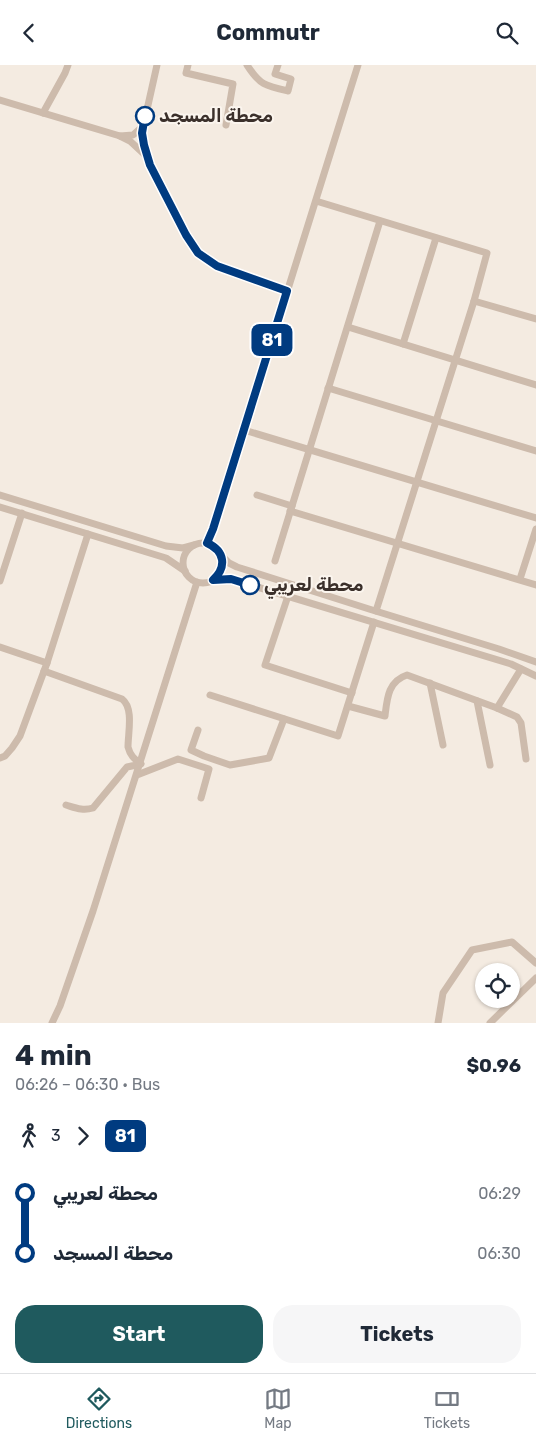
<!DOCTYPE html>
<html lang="en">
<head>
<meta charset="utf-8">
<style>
	body { margin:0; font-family:Rubik,"Noto Sans Arabic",sans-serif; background:#f6f6f7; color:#1f2937; height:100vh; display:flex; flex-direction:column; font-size:19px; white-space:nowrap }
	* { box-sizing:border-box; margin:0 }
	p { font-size:16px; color:#747a83 }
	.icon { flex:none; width:28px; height:28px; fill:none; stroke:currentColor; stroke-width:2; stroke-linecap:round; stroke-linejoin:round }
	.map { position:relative; height:958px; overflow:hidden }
	.sheet { display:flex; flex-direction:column; background:#fff; flex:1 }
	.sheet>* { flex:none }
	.badge { padding:0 10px; border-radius:8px; font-size:18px; line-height:32px }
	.tools { position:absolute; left:475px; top:898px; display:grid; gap:10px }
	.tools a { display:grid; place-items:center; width:45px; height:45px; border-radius:50%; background:#fff; box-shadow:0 1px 4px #0004; font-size:25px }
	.map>.badge { position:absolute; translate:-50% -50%; box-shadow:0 0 0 2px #fff }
	.legs { display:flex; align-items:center; gap:8px; height:55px; padding:0 15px; font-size:16px }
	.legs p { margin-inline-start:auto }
	.head { display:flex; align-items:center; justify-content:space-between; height:85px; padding:0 15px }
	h1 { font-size:28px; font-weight:700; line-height:38px }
	.action { display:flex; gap:10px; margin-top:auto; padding:10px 15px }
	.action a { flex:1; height:58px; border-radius:20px; background:#1f5a5e; color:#fff; font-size:20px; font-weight:700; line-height:58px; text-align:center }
	.action a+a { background:#f6f6f7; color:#1f2937 }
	ul { padding:0 15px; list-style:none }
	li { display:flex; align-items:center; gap:18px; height:60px; font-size:19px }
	li i { display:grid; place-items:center; width:8px; height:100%; margin:0 6px; background:currentColor }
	li i::after { content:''; width:12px; height:12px; margin:-6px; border:4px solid; border-radius:50%; background:#fff }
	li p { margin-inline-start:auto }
	li:first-child i { background:linear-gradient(#0000 50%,currentColor 0) }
	li:last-child i { background:linear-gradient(currentColor 50%,#0000 0) }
	header { display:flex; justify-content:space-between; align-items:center; height:65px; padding:0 15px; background:#fff; font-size:22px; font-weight:700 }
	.tab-bar { display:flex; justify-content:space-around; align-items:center; height:70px; border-top:1px solid #e0e1e3; background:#fff; font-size:14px; color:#747a83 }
	.tab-bar a { display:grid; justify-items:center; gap:2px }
	.tab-bar .active { color:#1f5a5e }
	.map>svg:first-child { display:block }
</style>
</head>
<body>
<header><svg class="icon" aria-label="back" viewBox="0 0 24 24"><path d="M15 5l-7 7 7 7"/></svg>Commutr<svg class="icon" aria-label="search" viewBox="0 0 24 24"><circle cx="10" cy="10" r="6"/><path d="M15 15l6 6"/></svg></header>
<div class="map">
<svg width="536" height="958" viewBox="0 0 536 958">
	<rect width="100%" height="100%" fill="#f4ebe1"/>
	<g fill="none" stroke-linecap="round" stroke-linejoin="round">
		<!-- street -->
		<g stroke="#cdbbac" stroke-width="7">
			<path d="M 188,0 L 186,8 L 233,19 L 226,60"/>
			<path d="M 247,0 C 260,20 265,21 288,26 L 291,14 L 275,9 L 278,0"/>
			<path d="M 0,35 L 120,71 L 130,76 L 145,90 L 186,170 L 198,188 L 217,201 L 287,226"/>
			<path d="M 43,48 L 65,8 L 68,0"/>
			<path d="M 120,71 L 133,70 L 143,61"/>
			<path d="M 148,92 L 144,80 L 142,67 L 157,0"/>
			<path d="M 316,136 L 487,188 L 474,236 L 536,254"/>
			<path d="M 348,262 L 536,320"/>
			<path d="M 403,279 L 436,173"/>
			<path d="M 328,323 L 536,386"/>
			<path d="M 244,365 L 536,453"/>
			<path d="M 0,430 L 166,481 L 183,483 L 194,480"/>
			<path d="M 257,430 L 292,441"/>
			<path d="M 0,442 L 166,493 L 185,506"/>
			<path d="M 290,446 L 536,520"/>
			<path d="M 207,478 L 213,464 L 358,0"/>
			<circle cx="203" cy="498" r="20"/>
			<path d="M 221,490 L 229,498 L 237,502 L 369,544 L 499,584 L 536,597"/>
			<path d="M 275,496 L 380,156"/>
			<path d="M 520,514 L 536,464"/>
			<path d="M 213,515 L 231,514 L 511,599 L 536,611"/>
			<path d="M 0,516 L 22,448"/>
			<path d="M 288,531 L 265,600 L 352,628"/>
			<path d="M 376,546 L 474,236"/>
			<path d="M 0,582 L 47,598"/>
			<path d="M 44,606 L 122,634 C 134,643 128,668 128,682 C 130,690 134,694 141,699 L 127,702 L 93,743 C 83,746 76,743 66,740"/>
			<path d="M 430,618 L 443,680"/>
			<path d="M 210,630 L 338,671 L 374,557"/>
			<path d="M 477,636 L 490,700"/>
			<path d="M 348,641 L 385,651 C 387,634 388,616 407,610 L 497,643 L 517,652 L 521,658 L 526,694"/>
			<path d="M 497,643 L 521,604"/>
			<path d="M 198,665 L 191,685 L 204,691 L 230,700 L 269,693 L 284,654"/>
			<path d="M 0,693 L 5,691 L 12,683 L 20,671 L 47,598 L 88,469"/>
			<path d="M 137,710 L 178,694 L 209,704 L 201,733"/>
			<path d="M 52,958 L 60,941 L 93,846 L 197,517"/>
			<path d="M 438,958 L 443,928 L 472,885 L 512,877 L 536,898"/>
			<path d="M 490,958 L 536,913"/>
		</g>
	</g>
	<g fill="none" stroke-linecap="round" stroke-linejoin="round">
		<defs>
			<path id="line-1" d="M 145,51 L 142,68 L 144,80 L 150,100 L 186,170 L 198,188 L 217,201 L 287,226 L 213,464 L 207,478 C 225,486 227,502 213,515 L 231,514 L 250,520"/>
		</defs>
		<!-- line-1 casing -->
		<use href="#line-1" stroke="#fff" stroke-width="11"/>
		<!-- line-1 -->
		<use href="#line-1" stroke="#003b80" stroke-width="8"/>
	</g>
	<!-- markers -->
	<g fill="#fff" stroke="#003b80" stroke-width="2.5">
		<circle cx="145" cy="51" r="9"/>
		<circle cx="250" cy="520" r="9"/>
	</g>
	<g text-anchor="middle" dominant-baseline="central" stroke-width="4" stroke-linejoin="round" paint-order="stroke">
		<!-- stop labels -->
		<g font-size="18" font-weight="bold" fill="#3b302b" stroke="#fbf5ee" text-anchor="start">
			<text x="159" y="51">محطة المسجد</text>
			<text x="264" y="520">محطة لعريبي</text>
		</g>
	</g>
</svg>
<div class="tools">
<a><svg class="icon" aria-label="locate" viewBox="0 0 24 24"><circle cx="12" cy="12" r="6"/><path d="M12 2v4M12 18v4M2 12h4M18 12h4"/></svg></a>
</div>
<b class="badge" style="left:272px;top:275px;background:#003b80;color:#fff">81</b>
</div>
<section class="sheet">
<div class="head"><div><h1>4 min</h1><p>06:26 – 06:30 · Bus</p></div><b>$0.96</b></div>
<div class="legs"><svg class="icon" aria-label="walk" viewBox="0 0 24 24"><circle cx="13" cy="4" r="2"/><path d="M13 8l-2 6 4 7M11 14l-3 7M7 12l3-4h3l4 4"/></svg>3<svg class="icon" aria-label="forward" viewBox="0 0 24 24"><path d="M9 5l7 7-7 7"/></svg><b class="badge" style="background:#003b80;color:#fff">81</b></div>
<ul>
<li><i style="color:#003b80"></i><b>محطة لعريبي</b><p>06:29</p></li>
<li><i style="color:#003b80"></i><b>محطة المسجد</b><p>06:30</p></li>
</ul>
<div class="action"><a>Start</a><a>Tickets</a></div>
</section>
<nav class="tab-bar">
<a class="active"><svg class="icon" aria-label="directions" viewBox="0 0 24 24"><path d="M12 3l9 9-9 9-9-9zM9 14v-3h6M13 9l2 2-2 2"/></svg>Directions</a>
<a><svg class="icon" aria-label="map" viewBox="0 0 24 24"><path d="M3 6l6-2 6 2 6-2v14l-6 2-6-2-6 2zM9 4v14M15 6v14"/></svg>Map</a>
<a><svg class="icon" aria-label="tickets" viewBox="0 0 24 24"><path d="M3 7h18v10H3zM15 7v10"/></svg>Tickets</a>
</nav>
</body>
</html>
